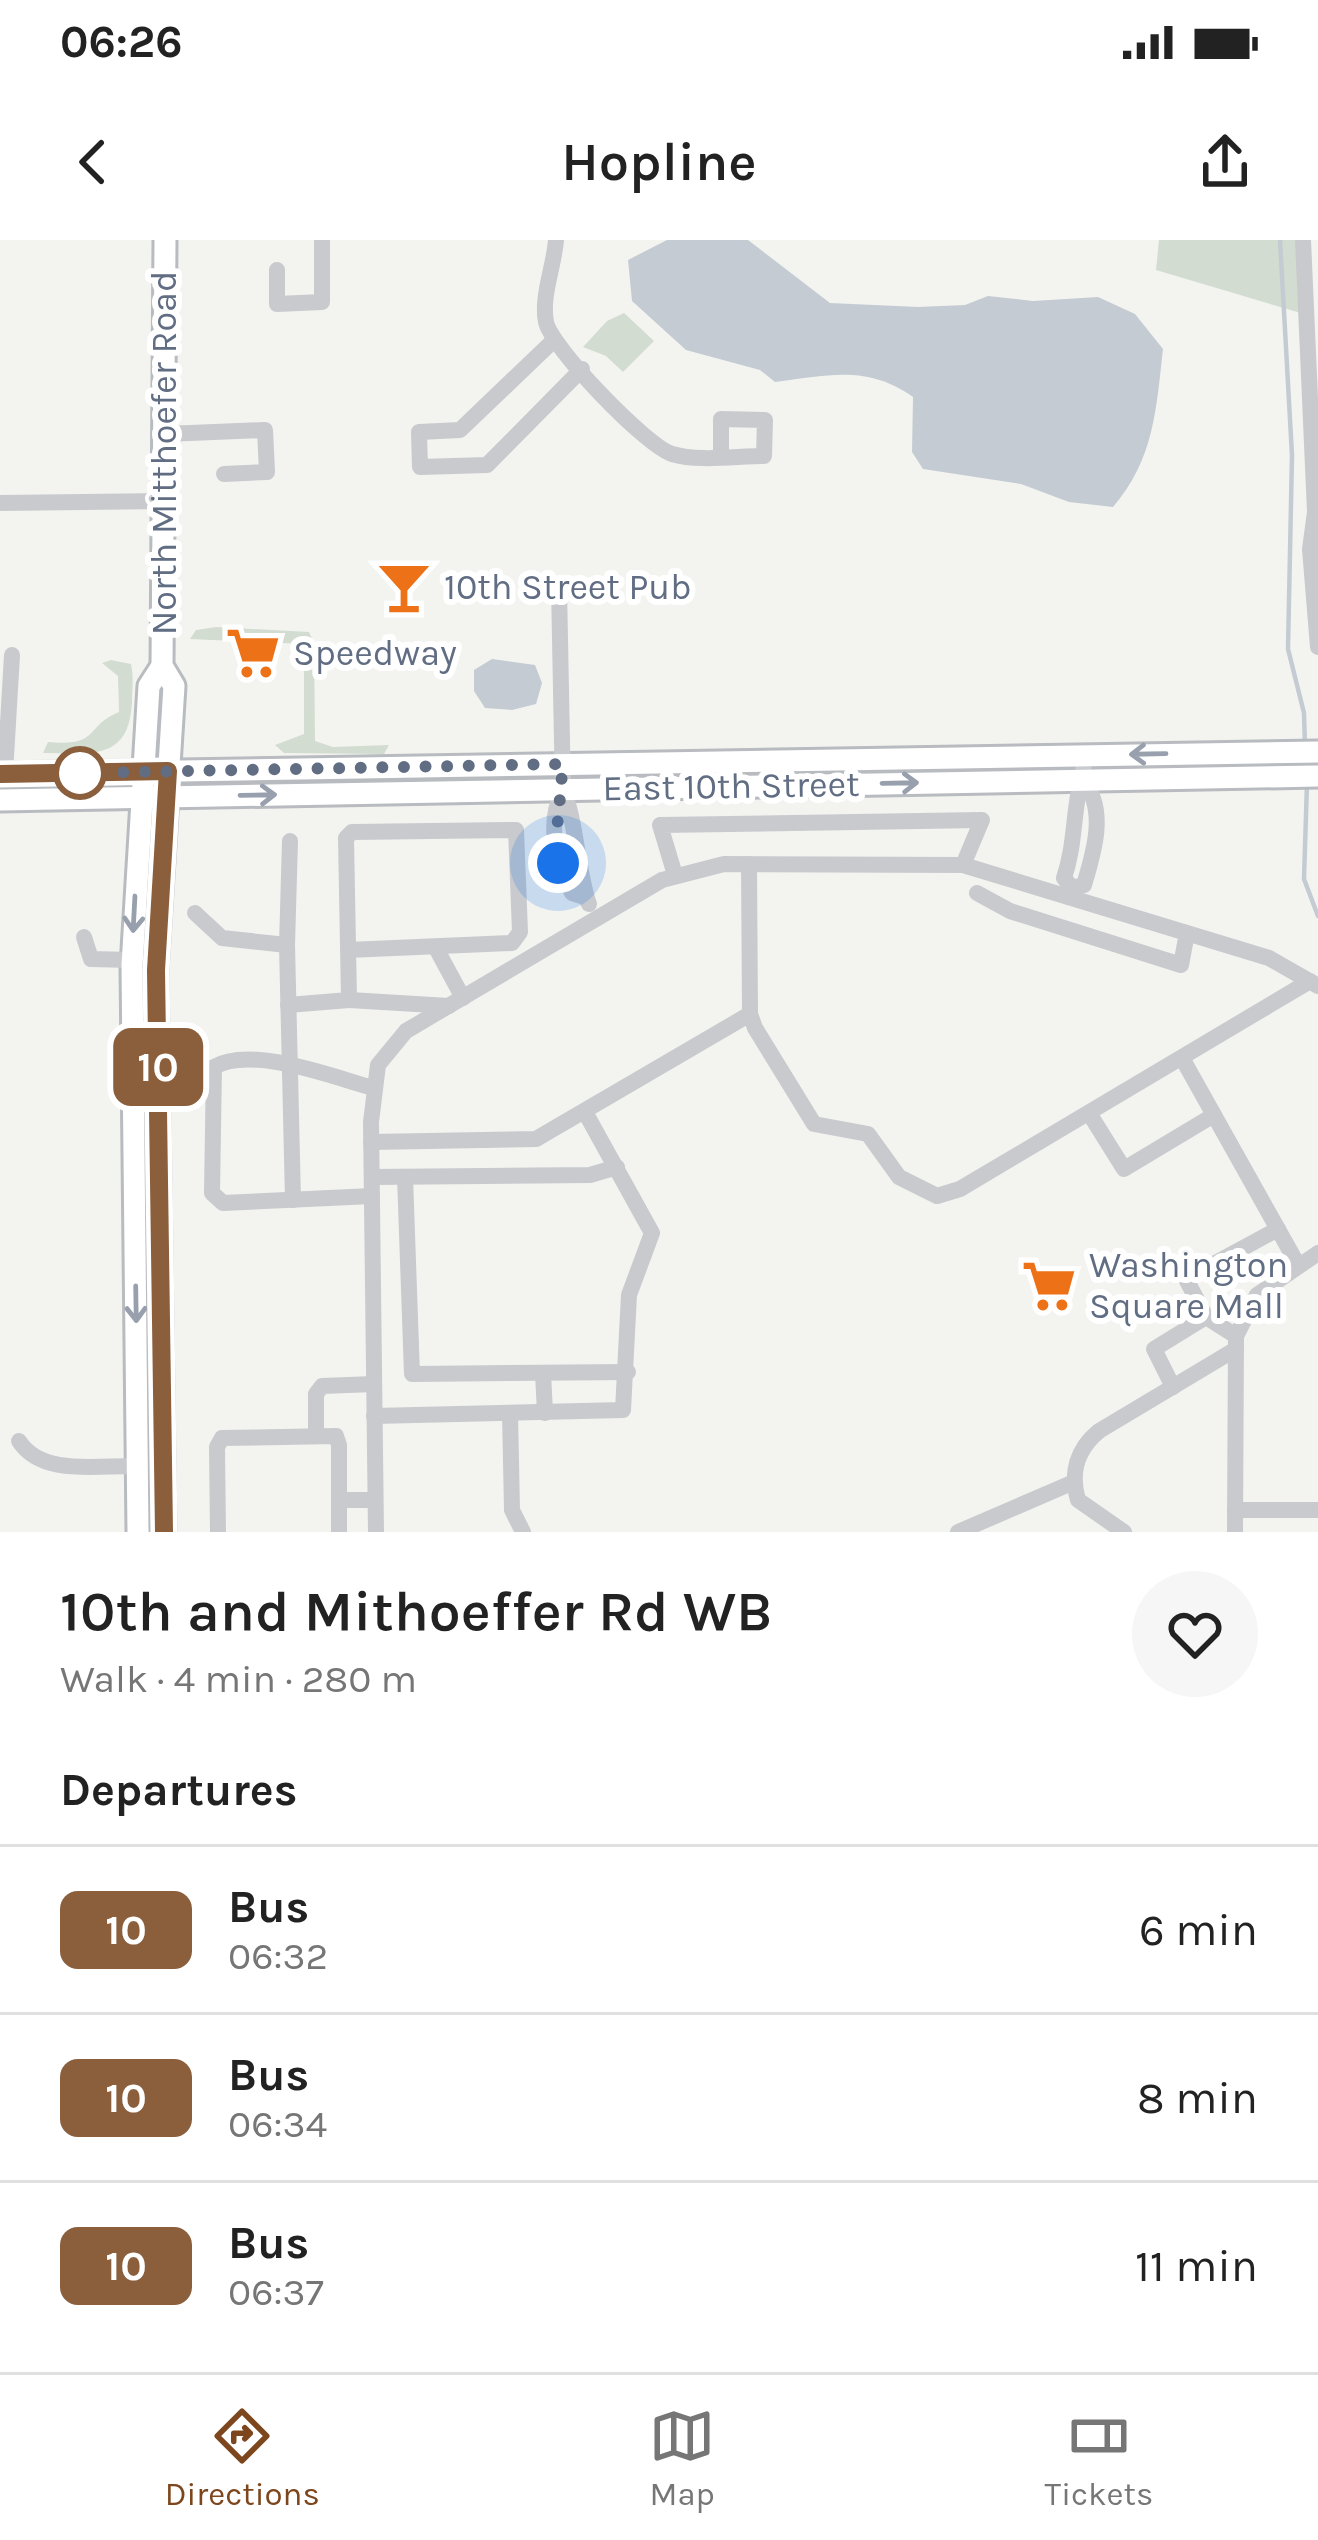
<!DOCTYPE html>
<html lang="en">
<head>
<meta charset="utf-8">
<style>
	body { margin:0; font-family:Karla,sans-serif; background:#f6f6f6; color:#222; height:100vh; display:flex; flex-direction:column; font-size:45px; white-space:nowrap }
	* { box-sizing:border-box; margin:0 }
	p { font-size:39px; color:#767676 }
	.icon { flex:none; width:66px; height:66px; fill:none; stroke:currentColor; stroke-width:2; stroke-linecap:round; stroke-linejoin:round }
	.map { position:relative; height:1292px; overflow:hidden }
	.drawer { display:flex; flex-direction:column; background:#fff; flex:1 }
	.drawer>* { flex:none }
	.badge { padding:0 24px; border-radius:18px; font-size:42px; line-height:78px }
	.you { position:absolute; width:60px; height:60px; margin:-30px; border:9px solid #fff; border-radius:50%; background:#1a73e8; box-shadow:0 0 0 18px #1a73e833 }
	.map>.badge { position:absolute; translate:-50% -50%; box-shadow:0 0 0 6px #fff }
	h2 { padding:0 60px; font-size:45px; line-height:108px }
	.round { display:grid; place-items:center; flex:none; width:126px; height:126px; border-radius:63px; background:#f6f6f6 }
	.headline { display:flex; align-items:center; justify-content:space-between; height:204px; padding:0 60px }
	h1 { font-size:57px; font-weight:600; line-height:90px }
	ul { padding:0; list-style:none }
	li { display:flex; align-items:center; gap:36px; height:168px; padding:0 60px; border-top:3px solid #e0e0e0 }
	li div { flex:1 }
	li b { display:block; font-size:45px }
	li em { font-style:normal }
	li .badge { min-width:132px; font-weight:700; text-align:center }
	.status { display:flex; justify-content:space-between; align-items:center; height:84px; padding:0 60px; background:#fff; direction:ltr }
	.status svg { height:33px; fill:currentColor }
	header { display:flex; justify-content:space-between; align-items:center; height:156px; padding:0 60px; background:#fff; font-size:54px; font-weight:600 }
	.tab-bar { display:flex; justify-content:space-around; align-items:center; height:168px; border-top:3px solid #e0e0e0; background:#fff; font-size:33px; color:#767676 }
	.tab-bar a { display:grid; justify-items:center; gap:6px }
	.tab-bar .on { color:#7d461d }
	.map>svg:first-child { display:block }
</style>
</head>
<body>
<div class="status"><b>06:26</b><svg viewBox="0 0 49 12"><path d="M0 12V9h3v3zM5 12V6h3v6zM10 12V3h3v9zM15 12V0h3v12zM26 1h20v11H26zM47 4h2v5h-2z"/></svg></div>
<header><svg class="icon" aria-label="back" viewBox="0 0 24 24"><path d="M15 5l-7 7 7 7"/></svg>Hopline<svg class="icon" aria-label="share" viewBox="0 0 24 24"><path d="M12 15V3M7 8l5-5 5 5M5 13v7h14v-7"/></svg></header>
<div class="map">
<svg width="1318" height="1292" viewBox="0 0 1318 1292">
	<rect width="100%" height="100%" fill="#f3f4f0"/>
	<!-- green -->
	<g fill="#d3dcd0">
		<path d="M 1159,0 L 1307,0 L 1304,74 L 1156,30 Z"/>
		<path d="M 624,73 L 654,101 L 623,132 L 606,116 L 583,107 L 607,81 Z"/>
		<path d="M 216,387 L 309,392 L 314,403 L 315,501 L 333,507 L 389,505 L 384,514 L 284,513 L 275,505 L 304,494 L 304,404 L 190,399 L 196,390 Z"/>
		<path d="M 111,420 L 131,424 C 134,437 132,449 132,462 C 129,522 91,513 43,513 L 48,502 C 101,507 84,486 119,472 L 118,436 L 102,423 Z"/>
	</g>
	<!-- water -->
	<g fill="#c4cbd2">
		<path d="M 667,0 L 748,0 L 830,63 L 918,67 L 965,65 L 988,56 L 1033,61 L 1098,57 L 1135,74 L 1163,109 C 1156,171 1154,219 1113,267 L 1069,262 L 1021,244 L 923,229 L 912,212 L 913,157 C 866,124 827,136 775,142 L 760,130 L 686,110 L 632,61 L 628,20 Z"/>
		<path d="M 492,419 L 535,425 L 542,443 L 536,464 L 512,470 L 485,468 L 474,451 L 474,430 Z"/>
	</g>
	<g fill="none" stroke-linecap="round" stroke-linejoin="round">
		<!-- stream -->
		<g stroke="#c4cbd2" stroke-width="4.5">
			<path d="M 1280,0 L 1292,215 L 1288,409 L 1304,473 L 1305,508"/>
			<path d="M 1307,543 L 1304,639 L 1318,676"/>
		</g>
		<defs>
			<g id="major">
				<path d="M 0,534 L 1318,512"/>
				<path d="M 0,560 L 1318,536"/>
				<path d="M 138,1292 L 132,726 L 149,446 L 162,426"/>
				<path d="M 164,1292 L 156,731 L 174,446 L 162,426 L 165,0"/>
			</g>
		</defs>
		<!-- major casing -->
		<use href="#major" stroke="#b8bbbf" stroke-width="27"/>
		<!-- minor -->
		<g stroke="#c8cace" stroke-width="16">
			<path d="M 556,0 C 554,27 541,56 546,82 C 551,107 646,206 672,214 C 699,222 736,216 764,216 L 765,180 L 721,179 L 721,215"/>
			<path d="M 1303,0 L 1315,272 L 1310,309 L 1318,407"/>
			<path d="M 277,30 L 277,64 L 322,62 L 322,0"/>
			<path d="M 553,101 L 460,190 L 419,192 L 420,227 L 487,225 L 582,129"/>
			<path d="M 166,194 L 265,190 L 267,232 L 224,234"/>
			<path d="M 0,263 L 166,261"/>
			<path d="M 559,348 L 563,552 C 546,582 556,624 572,653 L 585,657"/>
			<path d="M 5,534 L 12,415"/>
			<path d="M 563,552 C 574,568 579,639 589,664"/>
			<path d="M 290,601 L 287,705 L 293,960"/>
			<path d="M 749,624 L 750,774 L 755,788 L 814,884 L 868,894 L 899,937 L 937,956 L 960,949 L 1310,741"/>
			<path d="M 675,635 L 660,585 L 982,580 L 963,625"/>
			<path d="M 1072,648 L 1084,645 C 1093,615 1107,571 1085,544"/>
			<path d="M 977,653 L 1010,671 L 1181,725 L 1187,693"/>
			<path d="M 1069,657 L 1072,648 L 1064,638 C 1073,611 1073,589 1077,562 C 1079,544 1085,539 1084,516"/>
			<path d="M 195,673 L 222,698 L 287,705"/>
			<path d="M 84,697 L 91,719 L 132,720"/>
			<path d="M 436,708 L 463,758"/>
			<path d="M 349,760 L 449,766"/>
			<path d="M 288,765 L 349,760 L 346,598 L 352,592 L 516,590 L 520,692 L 512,703 L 348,710"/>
			<path d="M 1182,818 L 1298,1025"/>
			<path d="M 1089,873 L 1124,929 L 1214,875"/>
			<path d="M 371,902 L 536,899 L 750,774"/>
			<path d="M 372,937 L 590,935 L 617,927"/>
			<path d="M 405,937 L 412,1134 L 628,1132"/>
			<path d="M 372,956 L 223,963 L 212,953 L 214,827 C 251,805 333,837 373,848"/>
			<path d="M 1206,1077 L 1186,1039 L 1278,989"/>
			<path d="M 543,1133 L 545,1173"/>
			<path d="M 1173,1147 L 1154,1109 L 1206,1077 L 1236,1096"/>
			<path d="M 510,1173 L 512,1270 L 523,1292"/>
			<path d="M 374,1176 L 623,1170 L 629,1055 L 652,993 L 585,872"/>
			<path d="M 316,1195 L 316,1154 L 322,1146 L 374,1144"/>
			<path d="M 19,1201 C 42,1237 99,1225 138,1226"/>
			<path d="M 339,1260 L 375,1260"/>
			<path d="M 1235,1270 L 1318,1270"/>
			<path d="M 218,1292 L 217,1207 L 222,1198 L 336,1196 L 339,1205 L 339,1292"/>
			<path d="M 376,1292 L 371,882 L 378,825 L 406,791 L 662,640 L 724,624 L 963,625 L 1269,718 L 1318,746"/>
			<path d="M 958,1292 L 1074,1242"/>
			<path d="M 1124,1292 L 1078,1260 C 1070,1233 1077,1209 1099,1191 L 1236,1109"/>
			<path d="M 1235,1292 L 1236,1096 L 1257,1055 L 1318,1013"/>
		</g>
		<!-- major -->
		<use href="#major" stroke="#fff" stroke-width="21"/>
	</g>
	<!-- one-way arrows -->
	<defs><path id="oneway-shaft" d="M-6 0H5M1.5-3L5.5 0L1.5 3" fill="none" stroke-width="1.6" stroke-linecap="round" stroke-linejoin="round" transform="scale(3)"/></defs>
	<g stroke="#98a0ae">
		<use href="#oneway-shaft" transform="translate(1148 514) rotate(179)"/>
		<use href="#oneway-shaft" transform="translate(900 543) rotate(-1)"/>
		<use href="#oneway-shaft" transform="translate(258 555) rotate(-1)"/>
		<use href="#oneway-shaft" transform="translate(134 674) rotate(93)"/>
		<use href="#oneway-shaft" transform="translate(136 1064) rotate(89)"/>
	</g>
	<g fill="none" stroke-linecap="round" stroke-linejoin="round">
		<defs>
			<path id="line" d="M 0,534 L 168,531 L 156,730 L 164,1292"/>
		</defs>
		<!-- line casing -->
		<use href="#line" stroke="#fff" stroke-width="27"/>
		<!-- line -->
		<use href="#line" stroke="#8b5e3c" stroke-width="18"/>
		<!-- walk -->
		<path stroke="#616d83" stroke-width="12" stroke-dasharray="0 21.6" d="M 80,533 L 562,524 C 562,560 554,585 558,623"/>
	</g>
	<!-- icons -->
	<defs>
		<symbol id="bar-bare" viewBox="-9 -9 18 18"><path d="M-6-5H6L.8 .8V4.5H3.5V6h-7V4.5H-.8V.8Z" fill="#ed7217" stroke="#fff" stroke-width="2.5" paint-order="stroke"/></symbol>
		<symbol id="supermarket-bare" viewBox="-9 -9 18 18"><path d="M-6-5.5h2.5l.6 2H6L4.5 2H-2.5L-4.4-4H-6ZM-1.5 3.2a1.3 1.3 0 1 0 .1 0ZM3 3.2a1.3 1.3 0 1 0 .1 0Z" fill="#ed7217" stroke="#fff" stroke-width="2.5" paint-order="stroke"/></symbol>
	</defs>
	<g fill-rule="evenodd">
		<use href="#bar-bare" x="366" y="309" width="76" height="76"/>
		<use href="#supermarket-bare" x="215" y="375" width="76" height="76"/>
		<use href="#supermarket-bare" x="1011" y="1008" width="76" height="76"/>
	</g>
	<!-- markers -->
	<circle fill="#fff" stroke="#8b5e3c" stroke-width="6" cx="80" cy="533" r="24"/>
	<g text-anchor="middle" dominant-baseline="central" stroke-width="12" stroke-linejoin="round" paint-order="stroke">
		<!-- street labels -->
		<g font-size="36" fill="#616d83" stroke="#fff">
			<text transform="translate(164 213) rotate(-90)">North Mitthoefer Road</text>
			<text transform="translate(731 546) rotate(-1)">East 10th Street</text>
		</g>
		<!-- poi labels -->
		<g font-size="36" fill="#616d83" stroke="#fff" text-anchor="start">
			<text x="444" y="347">10th Street Pub</text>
			<text x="293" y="413">Speedway</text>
			<text x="1089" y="1025">Washington<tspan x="1089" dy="41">Square Mall</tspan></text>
		</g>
	</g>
</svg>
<div class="you" style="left:558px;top:623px"></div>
<b class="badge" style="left:158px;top:827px;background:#8b5e3c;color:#fff">10</b>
</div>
<section class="drawer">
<div class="headline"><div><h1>10th and Mithoeffer Rd WB</h1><p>Walk · 4 min · 280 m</p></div><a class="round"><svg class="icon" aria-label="heart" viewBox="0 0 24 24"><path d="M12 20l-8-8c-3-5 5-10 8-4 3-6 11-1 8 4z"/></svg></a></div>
<h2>Departures</h2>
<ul>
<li><span class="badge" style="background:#8b5e3c;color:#fff">10</span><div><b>Bus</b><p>06:32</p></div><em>6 min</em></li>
<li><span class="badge" style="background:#8b5e3c;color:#fff">10</span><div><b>Bus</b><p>06:34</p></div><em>8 min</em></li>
<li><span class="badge" style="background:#8b5e3c;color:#fff">10</span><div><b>Bus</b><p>06:37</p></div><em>11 min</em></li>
</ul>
</section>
<nav class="tab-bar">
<a class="on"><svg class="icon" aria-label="directions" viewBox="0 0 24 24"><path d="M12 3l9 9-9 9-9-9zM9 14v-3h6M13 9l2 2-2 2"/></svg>Directions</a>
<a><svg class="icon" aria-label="map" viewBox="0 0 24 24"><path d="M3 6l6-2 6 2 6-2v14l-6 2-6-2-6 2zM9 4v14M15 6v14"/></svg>Map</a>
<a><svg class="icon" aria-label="tickets" viewBox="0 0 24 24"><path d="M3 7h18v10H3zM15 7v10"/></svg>Tickets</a>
</nav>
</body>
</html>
